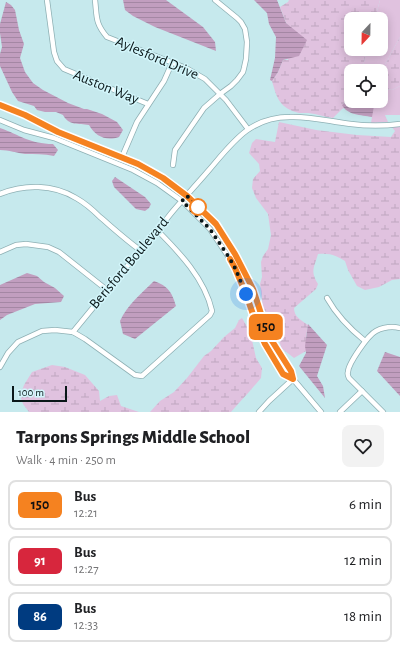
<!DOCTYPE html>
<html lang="en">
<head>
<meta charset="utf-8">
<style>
	body { margin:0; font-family:"Alegreya Sans",sans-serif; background:#f2f2f2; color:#202124; height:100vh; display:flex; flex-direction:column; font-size:15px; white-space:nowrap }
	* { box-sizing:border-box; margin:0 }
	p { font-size:13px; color:#757577 }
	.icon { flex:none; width:22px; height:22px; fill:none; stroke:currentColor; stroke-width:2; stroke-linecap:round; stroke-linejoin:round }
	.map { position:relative; height:412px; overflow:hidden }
	.sheet { display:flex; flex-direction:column; background:#fff; flex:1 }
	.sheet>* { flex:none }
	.badge { padding:0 8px; border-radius:6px; font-size:14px; line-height:26px }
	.needle { width:26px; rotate:202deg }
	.fabs { position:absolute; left:344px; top:12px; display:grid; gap:8px }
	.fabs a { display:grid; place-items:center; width:44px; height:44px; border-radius:8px; background:#fff; box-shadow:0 2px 10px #0003; font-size:20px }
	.scale { position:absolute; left:12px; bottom:10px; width:55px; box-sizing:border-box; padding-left:4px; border:2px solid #0a1719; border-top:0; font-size:11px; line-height:14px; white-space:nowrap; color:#0a1719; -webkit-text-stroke:3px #d3f6fb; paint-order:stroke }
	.you { position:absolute; width:20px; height:20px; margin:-10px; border:3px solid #fff; border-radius:50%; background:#1a73e8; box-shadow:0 0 0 6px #1a73e833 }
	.map>.badge { position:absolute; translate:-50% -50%; box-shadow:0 0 0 2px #fff }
	.round { display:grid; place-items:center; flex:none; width:42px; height:42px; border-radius:8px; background:#f2f2f2 }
	.summary { display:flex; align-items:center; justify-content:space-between; height:68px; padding:0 16px }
	h1 { font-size:19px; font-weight:800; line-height:30px }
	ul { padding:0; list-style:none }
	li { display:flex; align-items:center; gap:12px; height:50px; margin:0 8px 6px; padding:0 8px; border:2px solid #e0e0e0; border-radius:8px }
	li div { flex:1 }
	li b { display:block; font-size:15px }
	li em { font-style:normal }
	li .badge { min-width:44px; font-weight:700; text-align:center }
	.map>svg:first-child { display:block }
</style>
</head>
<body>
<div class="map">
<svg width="400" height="412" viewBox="0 0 400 412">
	<defs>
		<pattern id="wetland-marsh" width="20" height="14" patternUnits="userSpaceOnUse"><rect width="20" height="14" fill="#e0c2df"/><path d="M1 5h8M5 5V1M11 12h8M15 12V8" fill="none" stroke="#bfa6bf"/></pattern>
		<pattern id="water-rules" width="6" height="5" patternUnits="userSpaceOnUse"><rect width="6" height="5" fill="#c19ebf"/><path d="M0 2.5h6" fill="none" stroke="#a487a4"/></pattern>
	</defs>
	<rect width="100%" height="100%" fill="#c6e9ed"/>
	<!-- green -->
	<g fill="#e0c2df">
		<path d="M 380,0 L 400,0 L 400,37 L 381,72 L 381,71 L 362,71 L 367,49 L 381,49 L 381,19 L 375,19 Z"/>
		<path d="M 400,86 L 400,115 L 385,115 L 388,122 L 371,123 L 372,117 L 368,103 L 359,106 L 352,103 L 353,101 L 381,101 L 381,88 L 392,90 Z"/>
	</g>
	<!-- wetland -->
	<g fill="url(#wetland-marsh)">
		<path d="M 289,0 L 380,0 L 375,19 L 351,19 L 351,49 L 367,49 L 362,71 L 351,71 L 351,101 L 353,101 L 352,103 L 345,102 L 343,105 L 344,108 L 342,109 L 333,118 C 325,117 317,114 308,113 C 305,113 302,113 299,113 C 280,108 277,99 272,81 L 278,72 L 283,60 L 288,60 L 293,30 L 286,23 L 280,7 L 288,2 Z"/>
		<path d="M 400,37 L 400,86 L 392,90 L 381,88 L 381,72 Z"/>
		<path d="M 279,122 L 316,130 L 357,135 L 391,137 L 395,131 L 391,126 L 400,126 L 400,279 L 392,280 L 379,287 L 365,290 L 357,286 L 348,270 L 345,261 C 335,255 330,253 318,254 C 314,268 310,271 318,284 L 316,289 L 294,308 C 294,317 301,320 308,325 L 306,337 L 306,351 L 294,358 L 281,348 L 278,333 L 273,321 L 263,308 L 260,284 L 262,277 L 261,262 L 263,256 L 268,249 L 271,235 L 268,214 L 256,198 L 252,188 L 253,179 L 260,171 L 259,164 L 249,153 L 252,143 L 256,139 L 275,142 Z"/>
		<path d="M 242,318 L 249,330 L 252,340 L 256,358 L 262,368 L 261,378 L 249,392 L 238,404 L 231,412 L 150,412 L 160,401 L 174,392 L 187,378 L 204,356 L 211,351 L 224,337 L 235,328 L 239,320 Z"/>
		<path d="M 52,365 L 65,367 L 85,375 L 99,391 L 100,401 L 109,396 L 117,395 L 121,406 L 139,412 L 29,412 L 23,404 L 20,396 L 24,385 L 32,372 Z"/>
	</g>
	<!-- water -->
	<g fill="url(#water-rules)">
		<path d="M 123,0 L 166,0 L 203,27 L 215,42 L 216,51 L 155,27 L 133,16 L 125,10 Z"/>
		<path d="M 254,0 L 277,0 L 286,23 L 307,40 L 299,56 L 283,60 L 278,72 L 272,81 L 270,80 L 275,58 L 276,37 L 269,24 L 267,13 Z"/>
		<path d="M 6,2 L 11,5 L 15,10 L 19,30 L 24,44 L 20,58 L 25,72 L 33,83 L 43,90 L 68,103 L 84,109 L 87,109 L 102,114 L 117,122 L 123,130 L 119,137 C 106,141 96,137 89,125 C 78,123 69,126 63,115 L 56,112 L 45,112 L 37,110 L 34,106 L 18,101 L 12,92 L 0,66 L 0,54 L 2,47 L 0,33 L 0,24 Z"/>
		<path d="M 346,102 L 359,106 L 368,103 L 374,106 L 372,117 C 361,115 347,115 342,105 Z"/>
		<path d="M 0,128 C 20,135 30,144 53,144 L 58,150 L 54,156 C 44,154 35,154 25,154 C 17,153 9,150 0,150 Z"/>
		<path d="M 115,177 L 145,197 L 151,204 L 149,208 L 145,211 L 136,209 L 114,187 L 112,181 Z"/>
		<path d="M 27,273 L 37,276 L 44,282 L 55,288 L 64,296 L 61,302 L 35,304 L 7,315 L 0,320 L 0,285 Z"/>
		<path d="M 154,281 C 168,286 172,292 176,306 L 135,339 L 123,334 L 120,321 C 127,305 142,293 154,281 Z"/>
		<path d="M 308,324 L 327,345 L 317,376 L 323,386 L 325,398 L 299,366 L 306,353 L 305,346 Z"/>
		<path d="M 385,352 L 400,357 L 400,396 L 377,371 Z"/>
	</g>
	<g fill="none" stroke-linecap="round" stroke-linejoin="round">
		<defs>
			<g id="minor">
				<path d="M 47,0 L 54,52 L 57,61 L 64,69 L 148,104"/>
				<path d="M 95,0 C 97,17 95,23 107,37 L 186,68 L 205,79 L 226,100 L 248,129"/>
				<path d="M 0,105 L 36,119 L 58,132 L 138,164 L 163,179 L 187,196 L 216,224 L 235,254 L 253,289 L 264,323 L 272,341 L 291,371 L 293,379"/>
				<path d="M 0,120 L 24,130 L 54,138 L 133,170 L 157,183 L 182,201 L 210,229 L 230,259 L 235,268 L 246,294 L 257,326 L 265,344 L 283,374 L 293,379 L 321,412"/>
				<path d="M 122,157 L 137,122 L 164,81 L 172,63"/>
				<path d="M 173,165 L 175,150 L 204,108 L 220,94 L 231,86 L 237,80 L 243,72 L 244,68 L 246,59 L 247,42 L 245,29 L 241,22 L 237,18 L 215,0"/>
				<path d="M 0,194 C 24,184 53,184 76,198 C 85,203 93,210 100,217 C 113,228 126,240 140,250"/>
				<path d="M 0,252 L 16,245 L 26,244 L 48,247 L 59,252 L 107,290"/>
				<path d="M 327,298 C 336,314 350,329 365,341"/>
				<path d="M 73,332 L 152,236 L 155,232 C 162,226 167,218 173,211 C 185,197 197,184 209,170 C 233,142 250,117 290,117 C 311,116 331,122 351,124 C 367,126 384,126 400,124"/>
				<path d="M 0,367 L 8,353 L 18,342 L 42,331 L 55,330 L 73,332 L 85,339 L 135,375 L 142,376 L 210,315 L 212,311 C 205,279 179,252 157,230"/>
				<path d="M 259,412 L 269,401 L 293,379"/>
				<path d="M 340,412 L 362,391"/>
				<path d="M 383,412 L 349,378 C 348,376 347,374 348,372 C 348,364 368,335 376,331 C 384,327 391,326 400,328"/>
			</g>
		</defs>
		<!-- minor casing -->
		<use href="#minor" stroke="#8eb0b4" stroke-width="6"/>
		<!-- minor -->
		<use href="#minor" stroke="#fff" stroke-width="4.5"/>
	</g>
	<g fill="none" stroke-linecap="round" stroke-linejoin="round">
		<defs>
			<path id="line" d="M 0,105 L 25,115 L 58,132 L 138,164 L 163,178 L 187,196 L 216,224 L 235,254 L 253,289 L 264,323 L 272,341 L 291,371 L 293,379 L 283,374 L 265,344 L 257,326 L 246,294 L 235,268 L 230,259"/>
		</defs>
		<!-- line casing -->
		<use href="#line" stroke="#fff" stroke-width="9"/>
		<!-- line -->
		<use href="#line" stroke="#f58220" stroke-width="6"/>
		<!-- walk -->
		<path stroke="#0a1719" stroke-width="4" stroke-dasharray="0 7.2" d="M 198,207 L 187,196 L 182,201 L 210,229 L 230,259 L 235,268 L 246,294"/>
	</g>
	<!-- markers -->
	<circle fill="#fff" stroke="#f58220" stroke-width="2" cx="198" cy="207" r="8"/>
	<g text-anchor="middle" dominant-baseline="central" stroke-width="3" stroke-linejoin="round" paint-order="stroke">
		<!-- street labels -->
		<g font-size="15" fill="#0a1719" stroke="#d3f6fb">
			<text transform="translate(157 58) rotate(23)">Aylesford Drive</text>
			<text transform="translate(106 87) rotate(22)">Auston Way</text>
			<text transform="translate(129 263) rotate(-50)">Berisford Boulevard</text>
		</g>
	</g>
</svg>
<div class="fabs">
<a><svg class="needle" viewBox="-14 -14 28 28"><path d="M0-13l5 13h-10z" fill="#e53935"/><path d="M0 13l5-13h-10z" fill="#757577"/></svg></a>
<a><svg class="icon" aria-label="locate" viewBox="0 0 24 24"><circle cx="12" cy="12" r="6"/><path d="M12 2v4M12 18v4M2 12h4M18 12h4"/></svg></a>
</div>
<div class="scale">100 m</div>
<div class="you" style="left:246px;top:294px"></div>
<b class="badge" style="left:266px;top:327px;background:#f58220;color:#111">150</b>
</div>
<section class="sheet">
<div class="summary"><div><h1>Tarpons Springs Middle School</h1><p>Walk · 4 min · 250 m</p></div><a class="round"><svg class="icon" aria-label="heart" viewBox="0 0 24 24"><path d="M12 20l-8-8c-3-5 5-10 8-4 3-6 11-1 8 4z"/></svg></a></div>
<ul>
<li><span class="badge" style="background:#f58220;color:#111">150</span><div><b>Bus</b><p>12:21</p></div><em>6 min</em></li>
<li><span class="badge" style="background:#d7263d;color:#fff">91</span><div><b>Bus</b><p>12:27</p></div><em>12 min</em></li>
<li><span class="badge" style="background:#003b80;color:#fff">86</span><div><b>Bus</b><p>12:33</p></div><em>18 min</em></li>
</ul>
</section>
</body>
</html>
